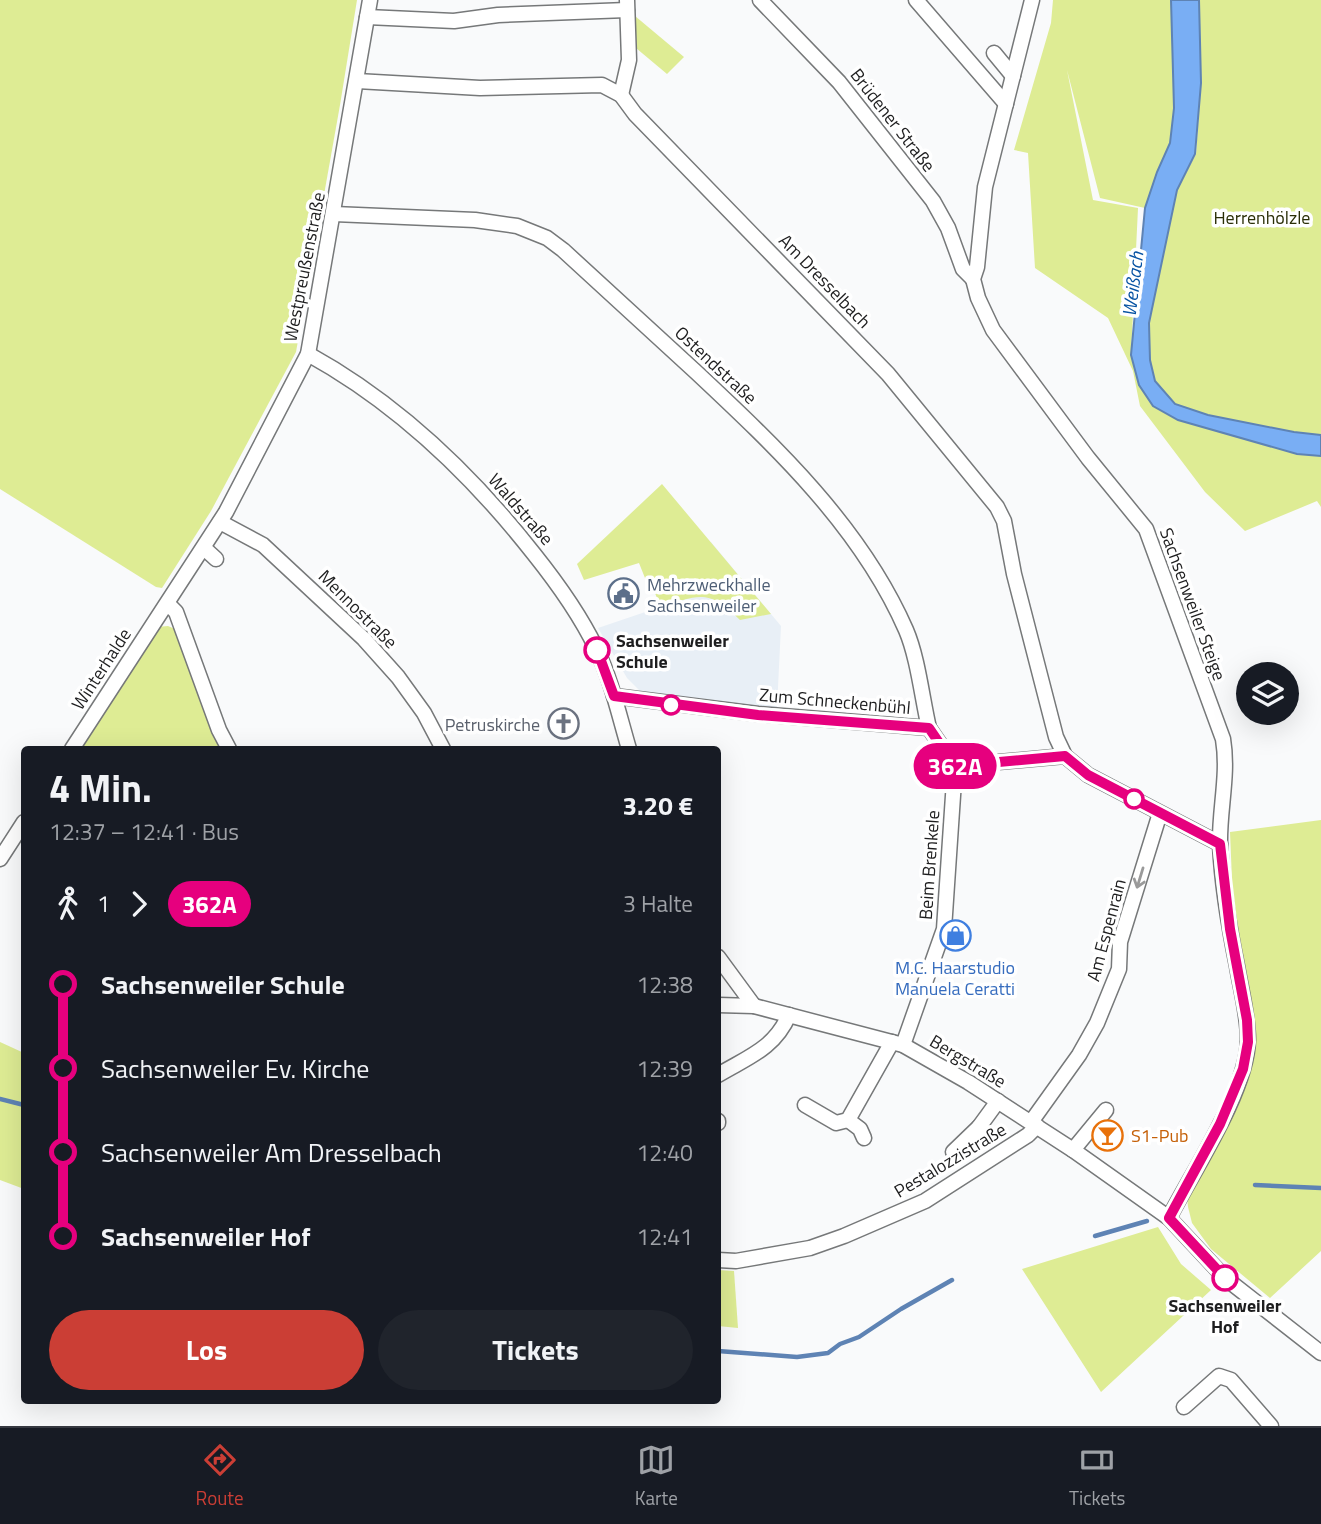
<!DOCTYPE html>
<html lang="de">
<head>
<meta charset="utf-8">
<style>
	body { margin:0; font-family:"Titillium Web",sans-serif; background:#20242c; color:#f1f3f6; height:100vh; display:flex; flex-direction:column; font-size:26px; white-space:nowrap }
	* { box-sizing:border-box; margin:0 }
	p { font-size:23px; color:#9ea1a6 }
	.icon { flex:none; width:38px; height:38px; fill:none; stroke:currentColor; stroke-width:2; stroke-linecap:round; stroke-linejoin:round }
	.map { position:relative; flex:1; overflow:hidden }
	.details { position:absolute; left:21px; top:746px; width:700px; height:658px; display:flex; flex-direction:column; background:#171b24; border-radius:7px; box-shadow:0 7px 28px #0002 }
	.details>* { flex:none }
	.badge { padding:0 14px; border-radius:23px; font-size:24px; line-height:46px }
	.buttons { position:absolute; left:1236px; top:662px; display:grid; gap:14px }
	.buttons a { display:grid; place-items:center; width:63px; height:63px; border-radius:50%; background:#171b24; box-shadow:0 7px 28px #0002; font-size:35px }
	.map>.badge { position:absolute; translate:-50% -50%; box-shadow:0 0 0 4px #fff }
	.legs { display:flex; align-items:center; gap:10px; height:77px; padding:0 28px; font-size:23px }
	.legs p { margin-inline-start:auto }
	.overview { display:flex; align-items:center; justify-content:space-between; height:119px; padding:0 28px }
	h1 { font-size:38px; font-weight:700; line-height:52px }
	.primary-button { display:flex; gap:14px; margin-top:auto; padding:14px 28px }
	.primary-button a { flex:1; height:80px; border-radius:42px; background:#cb3e35; color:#fff; font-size:28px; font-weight:700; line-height:80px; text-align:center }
	.primary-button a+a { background:#20242c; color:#f1f3f6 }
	ul { padding:0 28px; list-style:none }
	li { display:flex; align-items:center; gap:24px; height:84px; font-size:26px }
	li i { display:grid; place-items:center; width:10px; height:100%; margin:0 9px; background:currentColor }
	li i::after { content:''; width:18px; height:18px; margin:-9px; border:5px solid; border-radius:50%; background:#171b24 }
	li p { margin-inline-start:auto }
	li:first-child i { background:linear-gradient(#0000 50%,currentColor 0) }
	li:last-child i { background:linear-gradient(currentColor 50%,#0000 0) }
	.dock { display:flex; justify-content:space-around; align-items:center; height:98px; border-top:2px solid #363941; background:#171b24; font-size:19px; color:#9ea1a6 }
	.dock a { display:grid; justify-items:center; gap:4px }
	.dock .active { color:#cb3e35 }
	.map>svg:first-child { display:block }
</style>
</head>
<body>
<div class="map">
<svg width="1321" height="1426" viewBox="0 0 1321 1426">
	<rect width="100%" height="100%" fill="#f9fafb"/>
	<!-- built -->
	<path fill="#e8eff6" d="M 711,542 L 781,626 L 777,708 L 652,697 L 643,694 L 627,678 L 598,628 L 660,607 L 653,587 L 649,588 Z"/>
	<!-- green -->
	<g fill="#deec94">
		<path d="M 0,0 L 357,0 L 340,105 L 296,352 L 211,511 L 162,588 L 156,587 L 0,489 Z"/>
		<path d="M 1053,0 L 1171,0 L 1174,108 L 1170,143 L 1157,172 L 1145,208 L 1100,198 L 1067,70 L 1093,200 L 1138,208 L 1131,355 L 1139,385 L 1153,406 L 1178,420 L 1297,454 L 1321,456 L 1321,507 L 1317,501 L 1245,531 L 1205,492 L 1140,406 L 1133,371 L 1108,318 L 1035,268 L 1028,153 L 1014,150 L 1051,23 Z"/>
		<path d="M 1199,0 L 1321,0 L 1321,435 L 1294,432 L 1208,415 L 1174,404 L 1155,382 L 1150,360 L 1149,323 L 1177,190 L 1196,154 L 1201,83 Z"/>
		<path d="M 635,16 L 684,57 L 667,74 L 636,48 Z"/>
		<path d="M 662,484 L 771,614 L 740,620 C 709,588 699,595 660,607 L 653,587 L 649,588 L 639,563 L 584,580 L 577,564 Z"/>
		<path d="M 168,626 L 175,629 L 227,749 L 79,749 L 157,627 Z"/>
		<path d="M 1321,820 L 1321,1251 L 1270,1298 L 1211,1249 L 1192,1223 L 1188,1207 L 1187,1197 L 1249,1069 L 1227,881 L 1232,880 L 1230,832 Z"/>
		<path d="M 0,1042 L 24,1053 L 24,1189 L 0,1180 Z"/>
		<path d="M 1158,1227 L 1181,1264 L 1211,1290 L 1101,1392 L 1022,1269 Z"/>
		<path d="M 718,1270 L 734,1271 L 738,1328 L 718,1326 Z"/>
	</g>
	<!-- water -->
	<path fill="#79aef4" stroke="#5e83b4" stroke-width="2" d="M 1171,0 L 1199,0 L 1201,83 L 1195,154 L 1177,190 L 1149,323 L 1150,360 L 1155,381 L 1175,404 L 1208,415 L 1294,432 L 1321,435 L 1321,456 L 1297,454 L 1178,420 L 1153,406 L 1139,385 L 1131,355 L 1145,208 L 1157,172 L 1170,143 L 1174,108 Z"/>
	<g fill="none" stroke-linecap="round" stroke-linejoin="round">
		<!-- stream -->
		<g stroke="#5e83b4" stroke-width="4.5">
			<path d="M 0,1099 L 24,1105"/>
			<path d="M 1255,1185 L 1321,1188"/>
			<path d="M 1095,1236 L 1147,1221"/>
			<path d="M 718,1351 L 797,1357 L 828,1353 L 840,1344 L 859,1337 L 901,1309 L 952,1280"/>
		</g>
		<defs>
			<g id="minor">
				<path d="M 760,0 L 839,82 L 933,201 L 948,228 L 963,269 L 973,279"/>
				<path d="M 916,0 L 1006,104"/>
				<path d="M 1032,0 L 985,187 L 977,267 L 973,279 L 978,298 L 993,330 L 1088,458 L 1146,529 L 1223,739 C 1229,775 1219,810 1220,845 C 1222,885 1229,927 1237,966 C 1241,990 1248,1015 1248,1040 C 1247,1091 1193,1171 1169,1218"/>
				<path d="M 367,17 L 454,21 L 498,15 L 627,10"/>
				<path d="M 994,53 L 1013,76"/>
				<path d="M 357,81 L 480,88 L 602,85 L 621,95 L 635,114 L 888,374 L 997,507 L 1004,521 L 1014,574 L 1056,737 L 1065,756 L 1088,775 L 1220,844"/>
				<path d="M 621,95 L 629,60 L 627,0"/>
				<path d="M 334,214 L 475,220 L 517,226 L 547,238 L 563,250 C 608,291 652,332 696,372 C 777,448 861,527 906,630 C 918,658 922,698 929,728"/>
				<path d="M 308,354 C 397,403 472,475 534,554 C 558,584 579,613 596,648 C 611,679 619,715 629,749"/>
				<path d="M 220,522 L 263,545 L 364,639 L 398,677 L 424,713 L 443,749"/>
				<path d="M 204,548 L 216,559"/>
				<path d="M 168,604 L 176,612 L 219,730 L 229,749"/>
				<path d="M 614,696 L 758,714 L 929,728 L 955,766 L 1065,756"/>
				<path d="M 72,749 L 226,512 L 308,354 L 370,0"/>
				<path d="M 0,859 L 24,822"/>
				<path d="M 718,957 L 754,1006"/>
				<path d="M 718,1005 L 754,1006 L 903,1045 L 968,1082 L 1073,1150 L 1169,1218 L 1225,1278 L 1321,1353"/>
				<path d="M 903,1045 L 944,929 L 955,766"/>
				<path d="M 718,1075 C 748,1057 774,1049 789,1015"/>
				<path d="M 805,1105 L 836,1123 L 848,1120 L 892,1042"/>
				<path d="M 848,1120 L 860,1129 L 864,1138"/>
				<path d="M 718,1121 L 718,1123"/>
				<path d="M 1031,1122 L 1079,1055 L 1097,1023 L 1119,969 L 1120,942 L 1160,813"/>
				<path d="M 981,1131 L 979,1127 L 998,1101"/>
				<path d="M 1073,1150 L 1106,1110"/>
				<path d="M 953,1152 L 979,1127"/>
				<path d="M 718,1260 L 736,1261 L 810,1248 L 844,1236 L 925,1201 L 1028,1135 L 1037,1126"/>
				<path d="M 1184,1407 L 1219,1376 L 1231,1380 L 1271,1426"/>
			</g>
		</defs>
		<!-- minor casing -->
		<use href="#minor" stroke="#767879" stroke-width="17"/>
		<!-- minor -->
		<use href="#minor" stroke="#fff" stroke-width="14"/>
	</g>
	<!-- one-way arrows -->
	<defs><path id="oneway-shaft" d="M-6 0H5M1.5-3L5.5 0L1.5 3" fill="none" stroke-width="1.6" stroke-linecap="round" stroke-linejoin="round" transform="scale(1.75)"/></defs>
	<use stroke="#9a9a9a" href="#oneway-shaft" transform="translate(1140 878) rotate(107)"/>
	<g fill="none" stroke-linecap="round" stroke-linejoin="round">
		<defs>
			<path id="line-1" d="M 597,650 L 614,696 L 758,715 L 929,728 L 955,766 L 1065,756 L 1088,775 L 1220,844 L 1230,929 L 1247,1020 L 1248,1042 L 1243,1069 L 1220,1124 L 1169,1218 L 1225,1278"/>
		</defs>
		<!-- line-1 casing -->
		<use href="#line-1" stroke="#fff" stroke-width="16"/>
		<!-- line-1 -->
		<use href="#line-1" stroke="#e6007e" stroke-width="10"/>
	</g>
	<!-- icons -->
	<defs>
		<symbol id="civic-ring" viewBox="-11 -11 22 22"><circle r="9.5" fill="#fff" stroke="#5c6f8a" stroke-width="1.5"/><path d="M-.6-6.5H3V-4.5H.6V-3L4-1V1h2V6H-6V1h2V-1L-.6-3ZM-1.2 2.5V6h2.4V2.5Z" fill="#5c6f8a"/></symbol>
		<symbol id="church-ring" viewBox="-11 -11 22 22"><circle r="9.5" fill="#fff" stroke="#6b7280" stroke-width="1.5"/><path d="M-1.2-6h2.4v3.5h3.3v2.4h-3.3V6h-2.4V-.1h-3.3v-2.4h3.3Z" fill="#6b7280"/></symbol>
		<symbol id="shop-ring" viewBox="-11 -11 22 22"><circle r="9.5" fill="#fff" stroke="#3f7fe0" stroke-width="1.5"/><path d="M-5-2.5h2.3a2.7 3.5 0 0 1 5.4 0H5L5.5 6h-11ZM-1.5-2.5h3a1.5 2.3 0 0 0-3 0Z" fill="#3f7fe0"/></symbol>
		<symbol id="bar-ring" viewBox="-11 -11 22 22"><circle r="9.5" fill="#fff" stroke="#e8710a" stroke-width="1.5"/><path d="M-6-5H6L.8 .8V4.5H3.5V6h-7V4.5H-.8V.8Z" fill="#e8710a"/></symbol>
	</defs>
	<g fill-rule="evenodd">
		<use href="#civic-ring" x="606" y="576" width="35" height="35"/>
		<use href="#church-ring" x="546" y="706" width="35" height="35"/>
		<use href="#shop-ring" x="938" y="918" width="35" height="35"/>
		<use href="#bar-ring" x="1090" y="1118" width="35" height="35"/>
	</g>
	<!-- markers -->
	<g fill="#fff" stroke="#e6007e" stroke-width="3.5">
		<circle cx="597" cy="650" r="12"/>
		<circle cx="671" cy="705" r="9"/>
		<circle cx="1134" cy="799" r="9"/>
		<circle cx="1225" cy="1278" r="12"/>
	</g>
	<g text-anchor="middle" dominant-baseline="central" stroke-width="7" stroke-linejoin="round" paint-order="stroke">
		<!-- street labels -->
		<g font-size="18" fill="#1e1e1f" stroke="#fff">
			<text transform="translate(893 120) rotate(52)">Brüdener Straße</text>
			<text transform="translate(304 267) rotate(-79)">Westpreußenstraße</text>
			<text transform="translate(825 281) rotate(46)">Am Dresselbach</text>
			<text transform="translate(716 365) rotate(43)">Ostendstraße</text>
			<text transform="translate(521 509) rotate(49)">Waldstraße</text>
			<text transform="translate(1193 604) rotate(70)">Sachsenweiler Steige</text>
			<text transform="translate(358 609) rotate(45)">Mennostraße</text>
			<text transform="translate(101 669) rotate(-57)">Winterhalde</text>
			<text transform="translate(835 701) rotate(5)">Zum Schneckenbühl</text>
			<text transform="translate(929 865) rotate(-86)">Beim Brenkele</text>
			<text transform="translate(1106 930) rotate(-75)">Am Espenrain</text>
			<text transform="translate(968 1061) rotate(31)">Bergstraße</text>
			<text transform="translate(950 1160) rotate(-31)">Pestalozzistraße</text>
		</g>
		<!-- park labels -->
		<g font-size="18" fill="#2a2e07" stroke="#fff">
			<text x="1262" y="217">Herrenhölzle</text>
		</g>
		<!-- service labels -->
		<g font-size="18" fill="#4e5e75" stroke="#fff" text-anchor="start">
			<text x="647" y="584">Mehrzweckhalle<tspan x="647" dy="21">Sachsenweiler</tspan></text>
		</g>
		<!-- stop labels -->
		<g font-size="18" font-weight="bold" fill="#1e1e1f" stroke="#fff" text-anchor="start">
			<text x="616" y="640">Sachsenweiler<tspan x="616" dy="21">Schule</tspan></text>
			<text x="1225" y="1305" text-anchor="middle">Sachsenweiler<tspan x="1225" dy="21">Hof</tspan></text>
		</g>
		<!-- worship labels -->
		<g font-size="18" fill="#5b616d" stroke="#fff" text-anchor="end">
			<text x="540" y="724">Petruskirche</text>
		</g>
		<!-- shop labels -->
		<g font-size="18" fill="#366cbe" stroke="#fff">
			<text x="955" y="967">M.C. Haarstudio<tspan x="955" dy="21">Manuela Ceratti</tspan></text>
		</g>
		<!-- food labels -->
		<g font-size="18" fill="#c56008" stroke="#fff" text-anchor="start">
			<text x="1131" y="1135">S1-Pub</text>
		</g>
		<!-- water labels -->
		<g font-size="19" font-style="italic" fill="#0753a3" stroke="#fff">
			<text transform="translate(1132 284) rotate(-83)">Weißach</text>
		</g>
	</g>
</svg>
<div class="buttons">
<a><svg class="icon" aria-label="layers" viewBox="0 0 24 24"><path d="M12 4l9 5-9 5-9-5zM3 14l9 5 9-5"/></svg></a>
</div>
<b class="badge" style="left:955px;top:766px;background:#e6007e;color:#fff">362A</b>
<section class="details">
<div class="overview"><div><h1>4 Min.</h1><p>12:37 – 12:41 · Bus</p></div><b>3.20 €</b></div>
<div class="legs"><svg class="icon" aria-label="walk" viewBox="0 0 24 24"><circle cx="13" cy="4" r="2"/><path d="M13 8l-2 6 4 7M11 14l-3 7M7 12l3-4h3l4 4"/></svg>1<svg class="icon" aria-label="forward" viewBox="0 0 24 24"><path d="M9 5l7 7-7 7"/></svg><b class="badge" style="background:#e6007e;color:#fff">362A</b><p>3 Halte</p></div>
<ul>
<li><i style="color:#e6007e"></i><b>Sachsenweiler Schule</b><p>12:38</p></li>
<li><i style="color:#e6007e"></i><span>Sachsenweiler Ev. Kirche</span><p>12:39</p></li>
<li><i style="color:#e6007e"></i><span>Sachsenweiler Am Dresselbach</span><p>12:40</p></li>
<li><i style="color:#e6007e"></i><b>Sachsenweiler Hof</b><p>12:41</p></li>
</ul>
<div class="primary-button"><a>Los</a><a>Tickets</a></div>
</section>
</div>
<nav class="dock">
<a class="active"><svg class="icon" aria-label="directions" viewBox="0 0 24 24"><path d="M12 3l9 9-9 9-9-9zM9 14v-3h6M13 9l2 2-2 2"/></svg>Route</a>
<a><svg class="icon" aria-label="map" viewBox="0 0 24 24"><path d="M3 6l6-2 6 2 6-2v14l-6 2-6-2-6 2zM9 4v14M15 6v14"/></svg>Karte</a>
<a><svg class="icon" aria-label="tickets" viewBox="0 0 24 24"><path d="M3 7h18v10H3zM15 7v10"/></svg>Tickets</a>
</nav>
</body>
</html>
